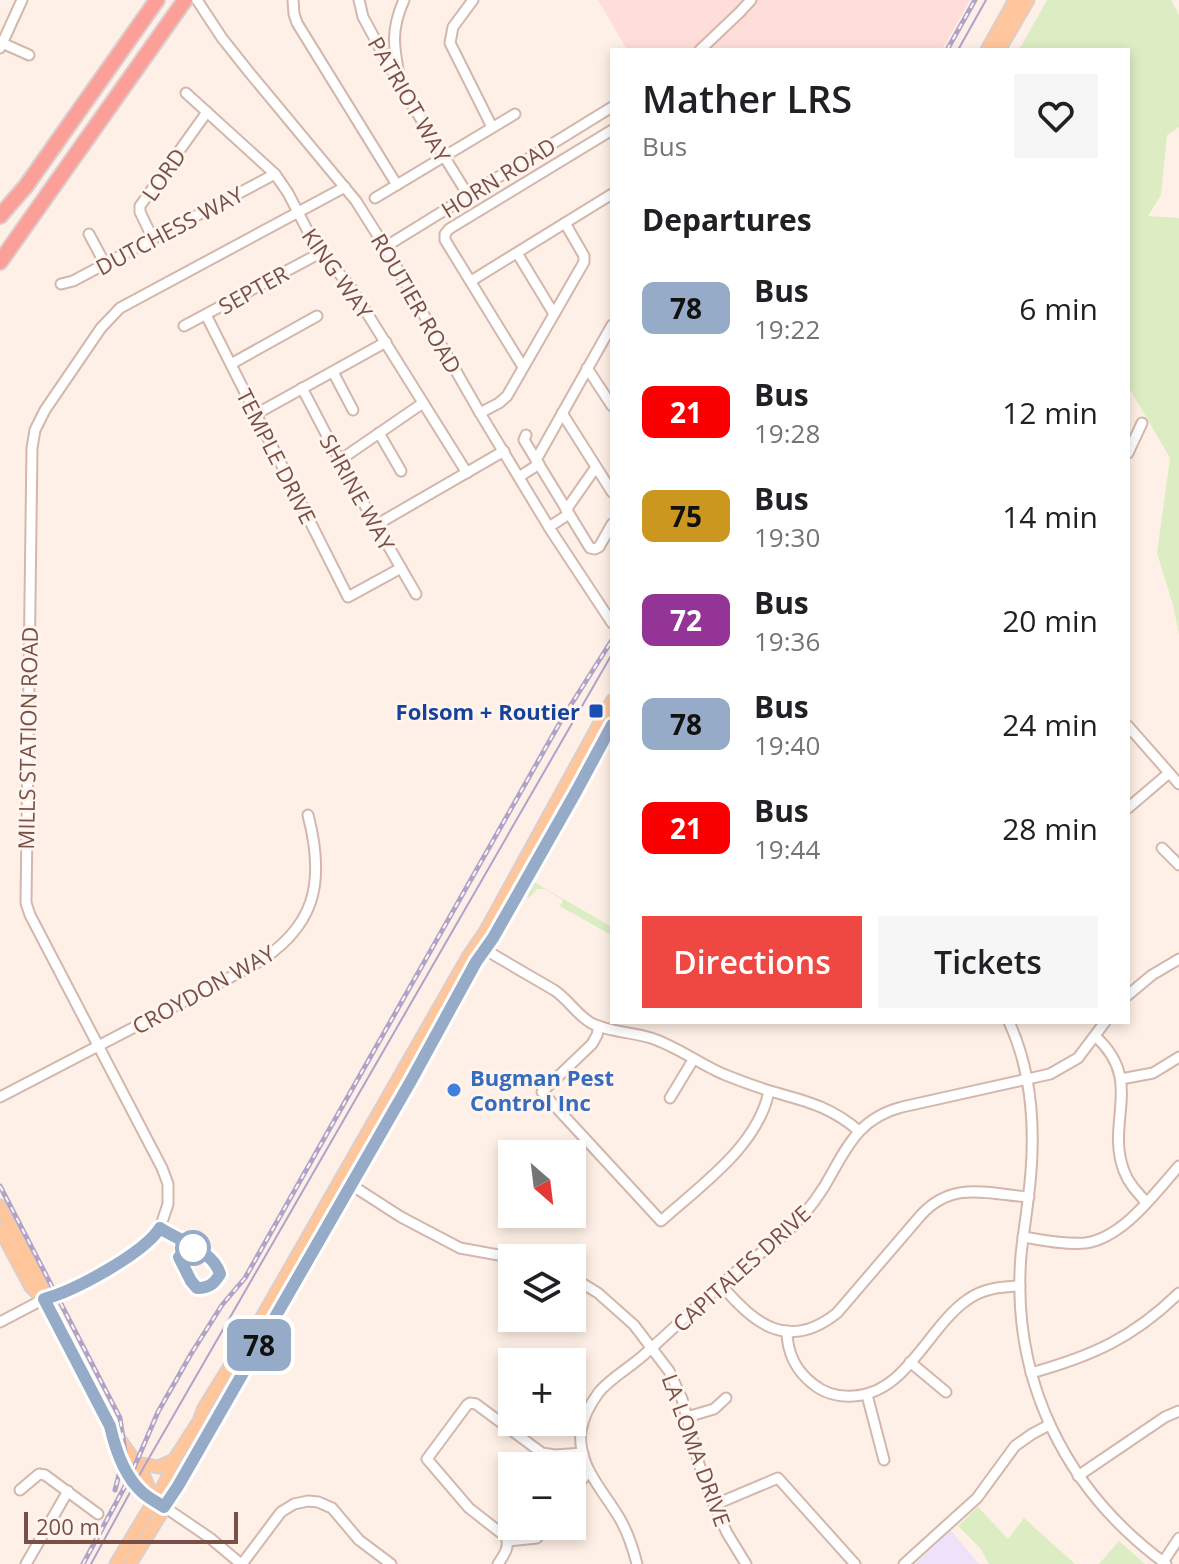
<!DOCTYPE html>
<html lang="en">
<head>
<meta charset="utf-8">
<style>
	body { margin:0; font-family:"Open Sans",sans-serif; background:#f6f6f6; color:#202124; height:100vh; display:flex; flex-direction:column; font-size:30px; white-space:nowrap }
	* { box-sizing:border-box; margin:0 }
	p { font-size:26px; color:#757577 }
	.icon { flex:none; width:44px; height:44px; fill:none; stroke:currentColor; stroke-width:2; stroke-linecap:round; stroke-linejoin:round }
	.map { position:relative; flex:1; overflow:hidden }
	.details { position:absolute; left:610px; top:48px; width:520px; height:976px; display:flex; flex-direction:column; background:#fff; border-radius:0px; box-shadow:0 4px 12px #0003 }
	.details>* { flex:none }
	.badge { padding:0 16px; border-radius:12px; font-size:28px; line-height:52px }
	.needle { width:52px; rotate:152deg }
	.fabs { position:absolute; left:498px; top:1140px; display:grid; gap:16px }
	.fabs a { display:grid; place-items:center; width:88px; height:88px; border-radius:0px; background:#fff; box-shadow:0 4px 12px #0003; font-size:40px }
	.scale { position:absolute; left:24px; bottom:20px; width:214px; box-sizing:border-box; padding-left:8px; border:4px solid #795048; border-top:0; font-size:22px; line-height:28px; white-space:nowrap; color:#795048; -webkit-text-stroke:6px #fff5ee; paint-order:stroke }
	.map>.badge { position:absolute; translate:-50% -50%; box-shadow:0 0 0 4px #fff }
	h2 { padding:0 32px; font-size:30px; line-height:72px }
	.round { display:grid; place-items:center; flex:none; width:84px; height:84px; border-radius:0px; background:#f6f6f6 }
	.headline { display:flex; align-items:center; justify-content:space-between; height:136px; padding:0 32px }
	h1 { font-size:38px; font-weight:600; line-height:60px }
	.cta { display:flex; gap:16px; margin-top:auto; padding:16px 32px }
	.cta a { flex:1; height:92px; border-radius:0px; background:#ef4843; color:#fff; font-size:32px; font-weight:600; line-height:92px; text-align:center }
	.cta a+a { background:#f6f6f6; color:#202124 }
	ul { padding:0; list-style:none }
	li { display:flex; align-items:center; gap:24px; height:104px; padding:0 32px }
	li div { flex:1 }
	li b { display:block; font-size:30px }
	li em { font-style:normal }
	li .badge { min-width:88px; font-weight:700; text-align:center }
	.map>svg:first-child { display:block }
</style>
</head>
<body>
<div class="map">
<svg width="1179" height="1564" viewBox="0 0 1179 1564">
	<rect width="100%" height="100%" fill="#fef0e6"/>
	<!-- commercial -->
	<path fill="#ffddd9" d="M 598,0 L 970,0 L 942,50 L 627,50 Z"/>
	<!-- education -->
	<path fill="#ede2fa" d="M 951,1531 L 979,1564 L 915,1564 L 950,1531 Z"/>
	<!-- green -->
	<g fill="#dcedc3">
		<path d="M 1047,0 L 1171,0 L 1179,15 L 1179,127 L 1167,135 L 1161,195 L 1148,216 L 1179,218 L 1179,634 L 1173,605 L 1157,553 L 1170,458 L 1128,386 L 1128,50 L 1019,50 Z"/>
		<path d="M 534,882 L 612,927 L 609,934 L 560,906 L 563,900 L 545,889 L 537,889 L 529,898 L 526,896 Z"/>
		<path d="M 978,1507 L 1008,1539 L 1024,1518 L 1075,1564 L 989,1564 L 981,1549 L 958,1526 Z"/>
		<path d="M 1119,1541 L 1145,1564 L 1099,1564 Z"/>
	</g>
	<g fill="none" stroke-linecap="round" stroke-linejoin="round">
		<defs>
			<g id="minor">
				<path d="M 197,0 L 222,38 L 249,72 L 356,201 L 385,247 L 480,413 L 550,529 L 612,623"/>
				<path d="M 293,0 L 294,14 L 297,23 L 397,185"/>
				<path d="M 359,0 L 363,17 L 401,87 L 468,195"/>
				<path d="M 473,0 L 453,27 L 450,43 L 492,127"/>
				<path d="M 2,43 L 29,55"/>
				<path d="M 0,48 L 22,0"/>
				<path d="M 700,50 L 740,12 L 751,0"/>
				<path d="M 400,80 C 394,48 390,31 404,0"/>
				<path d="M 186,93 L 275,174 L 288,193 L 315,245 L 350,286 L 467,473"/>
				<path d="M 375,198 L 515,114"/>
				<path d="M 89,234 L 105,264"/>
				<path d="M 153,239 L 140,212 L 140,206 L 207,112"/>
				<path d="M 385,247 L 612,107"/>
				<path d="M 517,253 L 554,314"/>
				<path d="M 471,281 L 612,194"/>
				<path d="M 61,284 L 73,281 L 275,174"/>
				<path d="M 206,315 L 348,597 L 401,568"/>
				<path d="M 184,326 L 322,252"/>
				<path d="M 231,364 L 317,316"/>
				<path d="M 523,367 L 445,240 L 445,234 L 449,229 L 612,130"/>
				<path d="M 587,368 L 612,406"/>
				<path d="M 333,372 L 353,410"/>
				<path d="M 302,388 L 348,476 L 416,594"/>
				<path d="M 480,413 L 499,403 L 507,396 L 584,262 L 584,256 L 565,223"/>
				<path d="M 562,413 L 612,492"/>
				<path d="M 256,414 L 386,342"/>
				<path d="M 379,433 L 401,471"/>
				<path d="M 526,435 L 524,440 L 590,548 L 595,549 L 599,547 L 612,524"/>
				<path d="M 1128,453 L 1142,423"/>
				<path d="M 340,460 L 423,403"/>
				<path d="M 536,460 L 612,325"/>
				<path d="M 519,477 L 539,464"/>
				<path d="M 566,510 L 596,467"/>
				<path d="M 376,525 L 504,451"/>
				<path d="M 549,527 L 569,514"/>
				<path d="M 1128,726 L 1179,784"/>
				<path d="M 1128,808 L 1169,773"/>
				<path d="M 1162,848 L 1179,865"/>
				<path d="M 482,948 L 554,990 C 568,999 576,1014 591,1023 C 608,1032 632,1032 651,1038 C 676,1046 698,1063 723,1074 C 738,1080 754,1086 770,1091 C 805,1101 830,1106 859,1131"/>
				<path d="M 1128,995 L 1152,975 L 1179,959"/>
				<path d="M 1009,1022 C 1035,1078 1036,1140 1028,1200 C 1026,1218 1023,1236 1021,1255 C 1011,1380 1065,1490 1166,1564"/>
				<path d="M 599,1026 L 597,1035 L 592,1044 L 542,1092 L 661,1221 C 701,1185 758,1146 769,1091"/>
				<path d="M 1095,1036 C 1145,1081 1105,1121 1124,1171 C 1129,1184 1137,1192 1146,1202"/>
				<path d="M 1121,1079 L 1153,1073 L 1179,1057"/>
				<path d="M 0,1097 L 252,966 C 315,929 326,884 308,815"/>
				<path d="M 670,1098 L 693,1060"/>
				<path d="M 342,1179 L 401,1217 L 460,1248 L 515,1258"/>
				<path d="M 1023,1237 C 1043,1240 1065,1245 1085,1243 C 1123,1238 1155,1193 1179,1166"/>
				<path d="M 572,1277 L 598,1293 L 634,1325 L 669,1371 L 682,1399 L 699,1464 L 710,1495 L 727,1533 L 746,1564"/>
				<path d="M 721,1285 C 755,1324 788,1352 837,1313 L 921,1215 C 953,1180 988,1194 1029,1197"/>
				<path d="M 0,1322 L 44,1299 L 58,1295 L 96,1275 L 125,1259 L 148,1243 L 160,1228 L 168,1204 L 168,1184 L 162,1168 L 30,915 L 26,903 L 32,448 L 35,430 L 45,410 L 101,328 L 120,308 L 345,187"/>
				<path d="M 787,1331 C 787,1352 796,1371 813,1384 C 824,1393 839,1397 853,1396 C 906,1394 928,1327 967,1300 C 983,1288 1001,1287 1020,1286"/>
				<path d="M 910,1362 L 946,1392"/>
				<path d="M 1031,1373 C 1092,1356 1133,1338 1179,1293"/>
				<path d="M 867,1395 L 884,1460"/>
				<path d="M 687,1417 L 714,1409 L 726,1398"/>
				<path d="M 1078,1476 L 1165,1417 L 1179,1411"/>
				<path d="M 572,1488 L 581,1481 L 589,1471"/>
				<path d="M 20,1490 L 39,1474 L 45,1475 L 98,1514"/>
				<path d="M 160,1504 L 210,1538 L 241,1564"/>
				<path d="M 714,1505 L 778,1478 L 855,1564"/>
				<path d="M 508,1541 L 537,1538 L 544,1526"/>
				<path d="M 1163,1562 L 1179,1538"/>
				<path d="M 26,1564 L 68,1491"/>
				<path d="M 242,1564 L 281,1512 L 294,1504 L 308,1501 L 318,1502 L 332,1508 L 359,1540 L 391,1564"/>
				<path d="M 498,1564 C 504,1555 510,1547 506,1537 L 469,1508 L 427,1459 L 467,1405 L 470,1403 L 476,1404 L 542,1453 L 555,1455 L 583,1453"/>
				<path d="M 637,1564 C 633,1548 628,1533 620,1519 C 604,1491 577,1466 581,1431 C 583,1418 591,1403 599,1392 C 612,1377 631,1367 646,1353 C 676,1326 706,1297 737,1271 C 751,1260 766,1250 780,1238 C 798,1223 812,1206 824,1187 C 846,1150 856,1119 902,1107 L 1050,1074 L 1078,1058 L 1105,1022"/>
				<path d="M 904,1564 L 977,1498 L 1015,1446 L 1032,1434 L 1049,1425"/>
			</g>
			<g id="major">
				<path d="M 987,50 L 1015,0"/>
				<path d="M 999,50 L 1028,0"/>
				<path d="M 0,1206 L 40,1281 L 44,1299 L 56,1322 L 110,1426 L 142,1471 L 154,1501"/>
				<path d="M 0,1229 L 31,1287 L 43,1299"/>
				<path d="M 111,1428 C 116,1455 129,1485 154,1500"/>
				<path d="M 137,1463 L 158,1467 L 174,1460"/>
				<path d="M 116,1564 L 166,1481 L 174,1460 L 199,1421 L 204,1408 L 253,1329 L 261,1319 L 468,957 L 485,932 L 612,701"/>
				<path d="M 130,1564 L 178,1486 L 412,1079 L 476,962 L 493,938 L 577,790 L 612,725"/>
			</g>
			<g id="highway">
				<path d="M 0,216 L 26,186 L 157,0"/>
				<path d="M 0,262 L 185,0"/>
			</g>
		</defs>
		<!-- minor casing -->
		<use href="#minor" stroke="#d3b7ad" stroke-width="13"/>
		<!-- major casing -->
		<use href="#major" stroke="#d9cecc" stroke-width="15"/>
		<!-- highway casing -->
		<use href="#highway" stroke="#d9cecc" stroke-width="18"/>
		<!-- minor -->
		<use href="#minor" stroke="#fff" stroke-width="9"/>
		<!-- major -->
		<use href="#major" stroke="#ffc69c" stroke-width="11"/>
		<!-- highway -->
		<use href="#highway" stroke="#fc9f99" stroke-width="14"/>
		<!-- tram -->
		<g stroke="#b0a3c9" stroke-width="2">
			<path d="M 958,50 L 986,0"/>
			<path d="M 91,1564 L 145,1465 L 612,654"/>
		</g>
		<defs>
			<g id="rail">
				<path d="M 947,50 L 975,0"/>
				<path d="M 0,1186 L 120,1418 L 125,1452 L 115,1490"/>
				<path d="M 83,1564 L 130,1477 L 158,1412 L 191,1354 L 222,1305 L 245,1278 L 562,719 L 612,640"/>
			</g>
		</defs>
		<!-- rail casing -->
		<use href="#rail" stroke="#b0a3c9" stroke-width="5"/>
		<!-- rail -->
		<use href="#rail" stroke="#fff5ee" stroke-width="2" stroke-dasharray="6" stroke-linecap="butt"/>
	</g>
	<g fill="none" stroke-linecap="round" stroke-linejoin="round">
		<defs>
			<path id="line" d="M 179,1257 L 191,1281 L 197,1288 C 209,1288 214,1284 220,1274 C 213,1250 179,1241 160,1228 C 143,1254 74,1291 44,1299 L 110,1426 C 115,1448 124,1476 142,1492 C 148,1498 157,1502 164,1507 L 178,1486 L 412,1079 L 476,962 L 493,938 L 577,790 L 612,725"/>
		</defs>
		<!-- line casing -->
		<use href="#line" stroke="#fff" stroke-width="18"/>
		<!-- line -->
		<use href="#line" stroke="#96abc7" stroke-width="12"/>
	</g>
	<!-- markers -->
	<rect fill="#1a4fb4" stroke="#fff5ee" stroke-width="3" x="588" y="703" width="16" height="16" rx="4"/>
	<circle fill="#3f7fe0" stroke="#fff5ee" stroke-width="3" cx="454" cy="1090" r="8"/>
	<circle fill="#fff" stroke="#96abc7" stroke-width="4" cx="193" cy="1248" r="16"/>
	<g text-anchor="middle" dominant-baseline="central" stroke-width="6" stroke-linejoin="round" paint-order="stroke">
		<!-- street labels -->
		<g font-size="22" fill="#795048" stroke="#fff5ee">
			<text transform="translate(410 99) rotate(60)">PATRIOT WAY</text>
			<text transform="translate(163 174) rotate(-55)">LORD</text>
			<text transform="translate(498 177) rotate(-32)">HORN ROAD</text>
			<text transform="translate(169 230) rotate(-28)">DUTCHESS WAY</text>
			<text transform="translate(338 273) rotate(55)">KING WAY</text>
			<text transform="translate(253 289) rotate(-29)">SEPTER</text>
			<text transform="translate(417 303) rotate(60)">ROUTIER ROAD</text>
			<text transform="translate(277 456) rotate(63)">TEMPLE DRIVE</text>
			<text transform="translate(358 492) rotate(61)">SHRINE WAY</text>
			<text transform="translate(27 738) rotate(-89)">MILLS STATION ROAD</text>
			<text transform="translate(203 989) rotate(-29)">CROYDON WAY</text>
			<text transform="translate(741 1268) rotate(-42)">CAPITALES DRIVE</text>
			<text transform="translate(697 1450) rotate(70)">LA LOMA DRIVE</text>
		</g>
		<!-- transit labels -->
		<g font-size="22" font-weight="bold" fill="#164399" stroke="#fff5ee" text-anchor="end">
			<text x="580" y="711">Folsom + Routier</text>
		</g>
		<!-- shop labels -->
		<g font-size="22" font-weight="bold" fill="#366cbe" stroke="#fff5ee" text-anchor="start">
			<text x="470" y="1077">Bugman Pest<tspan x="470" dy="25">Control Inc</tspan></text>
		</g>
	</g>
</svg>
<div class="fabs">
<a><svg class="needle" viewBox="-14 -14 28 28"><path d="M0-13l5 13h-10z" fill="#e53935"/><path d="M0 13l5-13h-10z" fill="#757577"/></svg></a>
<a><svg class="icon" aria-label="layers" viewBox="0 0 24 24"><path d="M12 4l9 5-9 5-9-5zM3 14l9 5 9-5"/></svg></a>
<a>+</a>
<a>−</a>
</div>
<div class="scale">200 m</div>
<b class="badge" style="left:259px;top:1345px;background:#96abc7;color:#111">78</b>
<section class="details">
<div class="headline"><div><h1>Mather LRS</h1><p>Bus</p></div><a class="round"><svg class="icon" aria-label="heart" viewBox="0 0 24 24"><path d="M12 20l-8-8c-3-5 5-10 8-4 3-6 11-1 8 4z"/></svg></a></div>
<h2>Departures</h2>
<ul>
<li><span class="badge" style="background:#96abc7;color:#111">78</span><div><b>Bus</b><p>19:22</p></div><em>6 min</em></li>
<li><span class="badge" style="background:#fa0000;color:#fff">21</span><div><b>Bus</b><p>19:28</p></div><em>12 min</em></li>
<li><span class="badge" style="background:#cb971e;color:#111">75</span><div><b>Bus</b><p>19:30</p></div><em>14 min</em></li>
<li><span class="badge" style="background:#953497;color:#fff">72</span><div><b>Bus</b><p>19:36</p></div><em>20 min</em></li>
<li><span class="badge" style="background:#96abc7;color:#111">78</span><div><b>Bus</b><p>19:40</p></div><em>24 min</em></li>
<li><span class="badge" style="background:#fa0000;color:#fff">21</span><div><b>Bus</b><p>19:44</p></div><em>28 min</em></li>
</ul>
<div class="cta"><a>Directions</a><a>Tickets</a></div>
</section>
</div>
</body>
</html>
